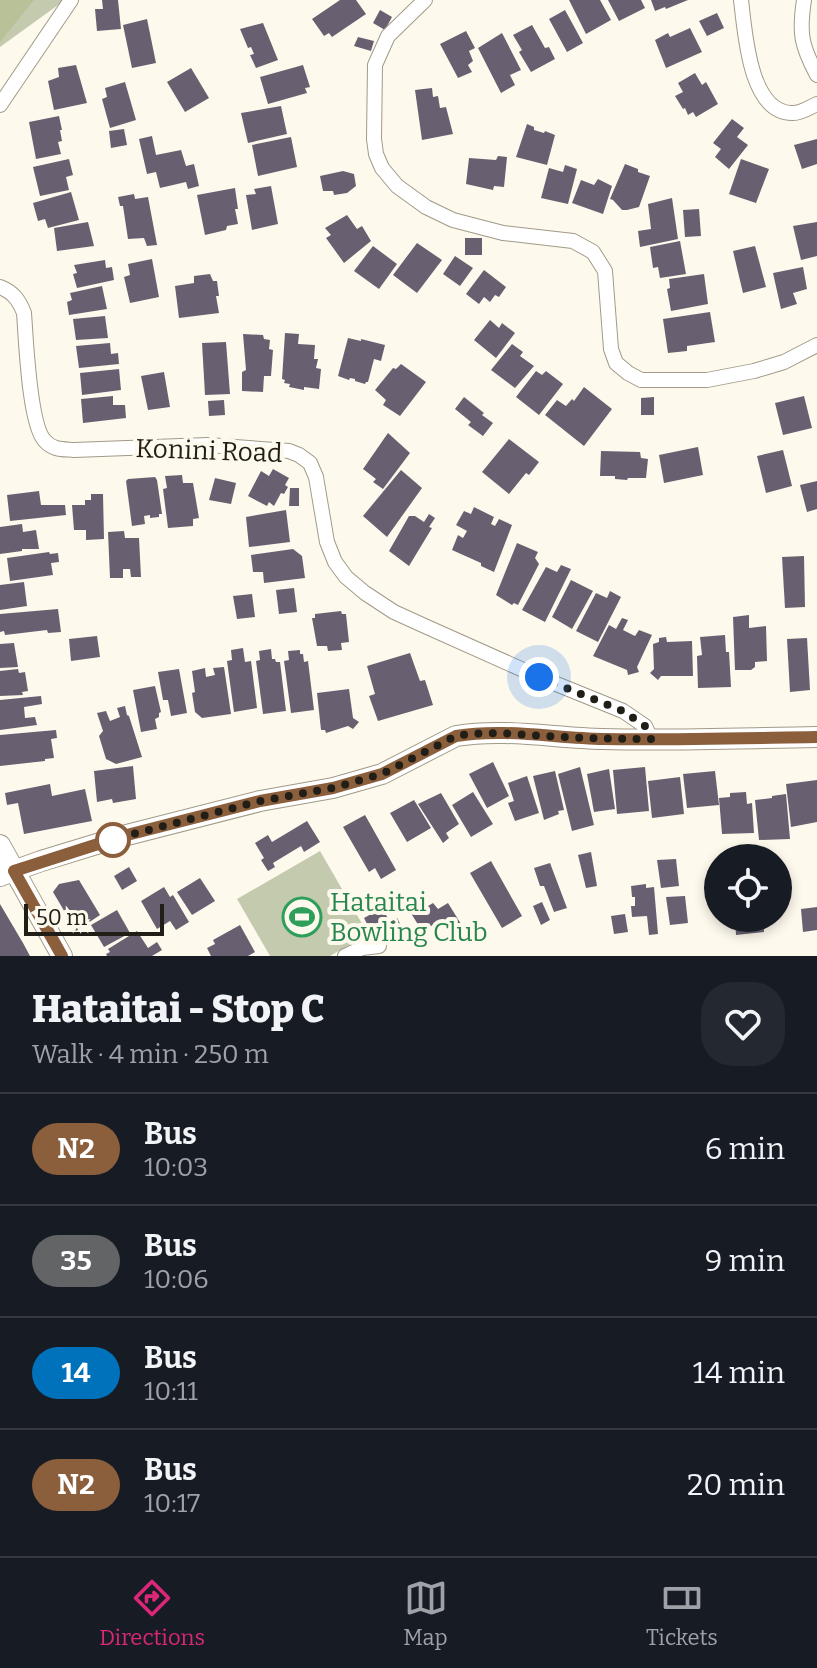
<!DOCTYPE html>
<html lang="en">
<head>
<meta charset="utf-8">
<style>
	body { margin:0; font-family:Bitter,serif; background:#242831; color:#f1f3f6; height:100vh; display:flex; flex-direction:column; font-size:30px; white-space:nowrap }
	* { box-sizing:border-box; margin:0 }
	p { font-size:26px; color:#9ea1a6 }
	.icon { flex:none; width:44px; height:44px; fill:none; stroke:currentColor; stroke-width:2; stroke-linecap:round; stroke-linejoin:round }
	.map { position:relative; height:956px; overflow:hidden }
	.side { display:flex; flex-direction:column; background:#171b24; flex:1 }
	.side>* { flex:none }
	.badge { padding:0 16px; border-radius:26px; font-size:28px; line-height:52px }
	.tools { position:absolute; left:704px; top:844px; display:grid; gap:16px }
	.tools a { display:grid; place-items:center; width:88px; height:88px; border-radius:50%; background:#171b24; box-shadow:0 4px 12px #0003; font-size:40px }
	.scale { position:absolute; left:24px; bottom:20px; width:140px; box-sizing:border-box; padding-left:8px; border:4px solid #211e17; border-top:0; font-size:22px; line-height:28px; white-space:nowrap; color:#211e17; -webkit-text-stroke:6px #fef9ed; paint-order:stroke }
	.you { position:absolute; width:40px; height:40px; margin:-20px; border:6px solid #fff; border-radius:50%; background:#1a73e8; box-shadow:0 0 0 12px #1a73e833 }
	.map>.badge { position:absolute; translate:-50% -50%; box-shadow:0 0 0 4px #fff }
	.round { display:grid; place-items:center; flex:none; width:84px; height:84px; border-radius:32px; background:#242831 }
	.summary { display:flex; align-items:center; justify-content:space-between; height:136px; padding:0 32px }
	h1 { font-size:38px; font-weight:800; line-height:60px }
	ul { padding:0; list-style:none }
	li { display:flex; align-items:center; gap:24px; height:112px; padding:0 32px; border-top:2px solid #363941 }
	li div { flex:1 }
	li b { display:block; font-size:30px }
	li em { font-style:normal }
	li .badge { min-width:88px; font-weight:700; text-align:center }
	.dock { display:flex; justify-content:space-around; align-items:center; height:112px; border-top:2px solid #363941; background:#171b24; font-size:22px; color:#9ea1a6 }
	.dock a { display:grid; justify-items:center; gap:4px }
	.dock .current { color:#db2777 }
	.map>svg:first-child { display:block }
</style>
</head>
<body>
<div class="map">
<svg width="817" height="956" viewBox="0 0 817 956">
	<rect width="100%" height="100%" fill="#fef9ed"/>
	<!-- green -->
	<g fill="#c4caae">
		<path d="M 0,0 L 65,0 L 0,47 Z"/>
		<path d="M 320,851 L 368,934 L 330,956 L 270,956 L 237,899 Z"/>
	</g>
	<!-- forest -->
	<path fill="#b9c198" d="M 0,0 L 34,0 L 0,42 Z"/>
	<!-- building -->
	<g fill="#686070">
		<path d="M 102,0 L 118,0 L 121,29 L 97,31 L 95,9 L 103,9 Z"/>
		<path d="M 340,0 L 356,0 L 366,14 L 332,37 L 329,33 L 324,36 L 312,19 Z"/>
		<path d="M 569,0 L 600,0 L 611,20 L 586,34 Z"/>
		<path d="M 608,0 L 641,0 L 645,8 L 619,21 Z"/>
		<path d="M 651,0 L 688,0 L 666,9 L 665,7 L 655,11 Z"/>
		<path d="M 380,10 L 392,17 L 385,30 L 373,23 Z"/>
		<path d="M 565,10 L 583,43 L 567,52 L 549,19 Z"/>
		<path d="M 717,13 L 724,28 L 707,36 L 699,21 Z"/>
		<path d="M 147,19 L 156,63 L 132,68 L 123,25 Z"/>
		<path d="M 263,23 L 278,60 L 256,68 L 250,55 L 254,54 L 251,47 L 248,48 L 240,29 Z"/>
		<path d="M 532,25 L 545,48 L 549,47 L 555,59 L 531,72 L 519,52 L 522,50 L 513,35 Z"/>
		<path d="M 690,28 L 702,52 L 666,68 L 655,40 L 668,33 L 670,37 Z"/>
		<path d="M 466,31 L 475,48 L 469,51 L 473,61 L 468,65 L 472,72 L 458,78 L 440,44 Z"/>
		<path d="M 502,33 L 521,70 L 510,75 L 515,85 L 501,93 L 478,48 Z"/>
		<path d="M 358,37 L 374,41 L 371,51 L 354,46 Z"/>
		<path d="M 76,65 L 87,103 L 54,110 L 48,81 L 59,77 L 58,68 Z"/>
		<path d="M 303,65 L 310,87 L 305,88 L 307,93 L 268,104 L 260,77 Z"/>
		<path d="M 191,68 L 209,98 L 185,112 L 167,82 Z"/>
		<path d="M 695,73 L 702,85 L 706,82 L 718,104 L 696,117 L 693,112 L 688,115 L 685,108 L 683,109 L 675,96 L 683,92 L 678,83 Z"/>
		<path d="M 125,82 L 136,120 L 110,128 L 102,99 L 107,97 L 105,88 Z"/>
		<path d="M 432,88 L 433,97 L 438,96 L 440,108 L 446,107 L 453,134 L 422,140 L 415,90 Z"/>
		<path d="M 281,106 L 287,134 L 248,143 L 241,113 Z"/>
		<path d="M 59,116 L 62,130 L 60,130 L 62,141 L 58,142 L 61,154 L 36,159 L 29,122 Z"/>
		<path d="M 732,119 L 744,128 L 737,137 L 748,145 L 729,169 L 715,157 L 721,149 L 713,143 Z"/>
		<path d="M 527,124 L 534,127 L 534,130 L 544,133 L 545,131 L 555,135 L 547,165 L 516,157 Z"/>
		<path d="M 124,129 L 127,145 L 111,148 L 109,131 Z"/>
		<path d="M 152,136 L 156,155 L 181,150 L 186,166 L 194,164 L 199,186 L 188,189 L 186,182 L 160,188 L 156,172 L 147,174 L 139,139 Z"/>
		<path d="M 291,137 L 297,167 L 258,176 L 252,145 Z"/>
		<path d="M 817,139 L 817,164 L 802,169 L 794,145 Z"/>
		<path d="M 498,156 L 507,157 L 504,187 L 494,186 L 493,190 L 466,184 L 469,158 L 496,160 Z"/>
		<path d="M 69,159 L 73,175 L 66,177 L 69,190 L 40,196 L 33,167 Z"/>
		<path d="M 741,159 L 769,169 L 756,203 L 729,194 Z"/>
		<path d="M 625,164 L 638,169 L 638,172 L 650,176 L 639,207 L 627,210 L 622,210 L 613,200 L 610,199 Z"/>
		<path d="M 565,165 L 577,169 L 568,204 L 541,198 L 549,168 L 563,172 Z"/>
		<path d="M 343,171 L 354,174 L 356,186 L 347,193 L 334,195 L 333,191 L 323,191 L 320,176 Z"/>
		<path d="M 598,179 L 612,186 L 603,214 L 572,203 L 581,180 L 594,185 Z"/>
		<path d="M 271,186 L 278,224 L 252,230 L 246,195 L 256,194 L 254,189 Z"/>
		<path d="M 235,188 L 238,209 L 235,209 L 238,224 L 227,226 L 226,230 L 205,235 L 197,195 Z"/>
		<path d="M 71,192 L 79,220 L 48,228 L 45,219 L 38,221 L 33,203 Z"/>
		<path d="M 134,194 L 135,199 L 148,197 L 157,245 L 147,246 L 144,238 L 128,239 L 123,206 L 120,206 L 118,197 Z"/>
		<path d="M 672,198 L 678,239 L 640,247 L 638,231 L 651,229 L 648,204 Z"/>
		<path d="M 699,209 L 701,236 L 685,237 L 683,210 Z"/>
		<path d="M 347,215 L 357,229 L 362,226 L 371,241 L 344,263 L 326,238 L 331,235 L 325,228 Z"/>
		<path d="M 88,222 L 94,246 L 57,251 L 54,228 Z"/>
		<path d="M 817,222 L 817,256 L 801,260 L 793,226 Z"/>
		<rect x="465" y="238" width="17" height="17"/>
		<path d="M 680,241 L 686,274 L 660,278 L 658,267 L 653,268 L 650,247 Z"/>
		<path d="M 417,243 L 442,260 L 417,293 L 393,275 Z"/>
		<path d="M 373,246 L 397,264 L 379,289 L 354,271 Z"/>
		<path d="M 755,246 L 766,287 L 743,293 L 733,251 Z"/>
		<path d="M 455,256 L 473,268 L 460,286 L 443,274 Z"/>
		<path d="M 152,259 L 159,297 L 130,303 L 124,277 L 130,275 L 128,264 Z"/>
		<path d="M 105,260 L 106,268 L 112,267 L 114,280 L 77,288 L 73,274 L 77,273 L 74,265 Z"/>
		<path d="M 803,267 L 807,289 L 793,293 L 797,304 L 781,309 L 773,273 Z"/>
		<path d="M 484,270 L 506,287 L 499,297 L 495,295 L 490,302 L 484,297 L 479,304 L 466,294 Z"/>
		<path d="M 210,274 L 213,281 L 217,281 L 219,296 L 216,296 L 219,313 L 179,318 L 175,286 L 194,283 L 194,276 Z"/>
		<path d="M 704,274 L 708,304 L 671,311 L 667,289 L 670,288 L 669,279 Z"/>
		<path d="M 102,286 L 107,309 L 69,315 L 67,302 L 72,300 L 70,293 Z"/>
		<path d="M 710,312 L 715,342 L 687,346 L 687,351 L 668,353 L 663,319 Z"/>
		<path d="M 105,316 L 108,338 L 76,340 L 73,319 Z"/>
		<path d="M 490,320 L 499,328 L 502,323 L 515,333 L 496,358 L 474,340 Z"/>
		<path d="M 285,333 L 299,334 L 298,344 L 315,345 L 314,359 L 318,359 L 316,368 L 321,369 L 319,389 L 304,387 L 304,390 L 289,387 L 290,384 L 284,383 L 285,380 L 282,379 Z"/>
		<path d="M 243,334 L 263,335 L 264,339 L 270,340 L 269,349 L 273,350 L 271,376 L 264,376 L 263,392 L 242,391 L 242,372 L 246,370 Z"/>
		<path d="M 348,338 L 361,341 L 361,339 L 385,345 L 381,361 L 374,359 L 368,382 L 366,382 L 365,384 L 355,381 L 355,379 L 350,378 L 349,380 L 338,376 Z"/>
		<path d="M 226,342 L 230,394 L 205,395 L 202,343 Z"/>
		<path d="M 110,343 L 111,354 L 118,353 L 119,364 L 79,368 L 76,346 Z"/>
		<path d="M 512,344 L 523,352 L 520,356 L 534,366 L 515,388 L 491,370 Z"/>
		<path d="M 401,364 L 426,382 L 400,416 L 383,405 L 386,400 L 375,390 L 393,368 L 396,369 Z"/>
		<path d="M 119,369 L 121,390 L 82,395 L 80,373 Z"/>
		<path d="M 536,371 L 542,375 L 546,371 L 563,384 L 539,415 L 516,397 Z"/>
		<path d="M 164,372 L 170,407 L 148,410 L 141,376 Z"/>
		<path d="M 584,387 L 612,409 L 584,446 L 545,415 L 557,400 L 566,406 L 572,399 L 574,401 Z"/>
		<path d="M 113,396 L 113,405 L 125,405 L 126,418 L 83,423 L 81,399 Z"/>
		<path d="M 804,396 L 812,428 L 783,435 L 775,403 Z"/>
		<path d="M 464,397 L 484,413 L 482,415 L 493,423 L 483,436 L 468,425 L 471,422 L 455,409 Z"/>
		<path d="M 654,397 L 654,415 L 641,415 L 641,398 Z"/>
		<path d="M 224,400 L 225,415 L 209,416 L 208,401 Z"/>
		<path d="M 388,433 L 410,453 L 383,489 L 373,482 L 376,479 L 363,469 Z"/>
		<path d="M 509,439 L 539,462 L 529,475 L 526,473 L 509,494 L 482,472 Z"/>
		<path d="M 698,447 L 703,475 L 664,483 L 659,455 Z"/>
		<path d="M 783,450 L 792,486 L 766,493 L 757,456 Z"/>
		<path d="M 601,451 L 640,452 L 641,458 L 648,459 L 646,478 L 628,478 L 627,480 L 615,479 L 615,476 L 600,476 Z"/>
		<path d="M 273,469 L 289,478 L 285,485 L 288,487 L 284,494 L 281,493 L 274,506 L 269,502 L 267,506 L 248,496 L 261,471 L 269,476 Z"/>
		<path d="M 401,470 L 422,488 L 387,537 L 363,516 Z"/>
		<path d="M 182,475 L 183,483 L 193,483 L 199,518 L 193,519 L 193,526 L 168,528 L 163,489 L 167,488 L 165,476 Z"/>
		<path d="M 155,477 L 157,480 L 162,514 L 159,514 L 159,517 L 150,518 L 150,515 L 144,516 L 145,524 L 132,526 L 126,481 L 128,479 Z"/>
		<path d="M 215,478 L 236,483 L 231,504 L 209,500 Z"/>
		<path d="M 817,481 L 817,509 L 807,512 L 800,485 Z"/>
		<path d="M 290,488 L 299,488 L 299,506 L 289,506 Z"/>
		<path d="M 39,491 L 41,505 L 65,505 L 66,515 L 10,521 L 7,495 Z"/>
		<path d="M 91,494 L 103,494 L 104,539 L 86,540 L 86,530 L 74,530 L 72,505 L 85,505 L 85,500 L 91,500 Z"/>
		<path d="M 474,507 L 494,517 L 491,524 L 495,526 L 499,519 L 512,525 L 494,572 L 481,566 L 481,563 L 452,550 L 458,535 L 463,538 L 467,531 L 456,525 L 464,511 L 471,514 Z"/>
		<path d="M 286,510 L 290,542 L 249,547 L 246,517 Z"/>
		<path d="M 429,514 L 435,518 L 429,527 L 432,528 L 409,566 L 389,551 L 409,516 L 415,516 L 424,522 Z"/>
		<path d="M 22,524 L 23,532 L 36,530 L 39,549 L 22,549 L 22,551 L 0,554 L 0,527 Z"/>
		<path d="M 124,531 L 125,538 L 139,538 L 141,577 L 131,577 L 130,569 L 123,569 L 123,578 L 110,578 L 108,532 Z"/>
		<path d="M 517,543 L 538,552 L 535,558 L 539,564 L 518,605 L 514,603 L 512,605 L 496,595 Z"/>
		<path d="M 293,549 L 302,556 L 305,578 L 264,583 L 263,572 L 253,572 L 251,555 Z"/>
		<path d="M 49,552 L 50,554 L 58,553 L 59,562 L 51,563 L 53,575 L 10,581 L 7,558 Z"/>
		<path d="M 804,556 L 805,607 L 785,608 L 782,557 Z"/>
		<path d="M 561,565 L 571,569 L 545,622 L 522,610 L 546,567 L 557,572 Z"/>
		<path d="M 571,580 L 593,591 L 572,629 L 552,617 Z"/>
		<path d="M 24,582 L 27,606 L 0,610 L 0,585 Z"/>
		<path d="M 294,588 L 297,612 L 279,614 L 276,590 Z"/>
		<path d="M 610,591 L 621,597 L 598,642 L 576,631 L 596,593 L 607,598 Z"/>
		<path d="M 252,594 L 255,617 L 237,619 L 233,596 Z"/>
		<path d="M 58,609 L 61,632 L 48,633 L 47,630 L 5,635 L 4,631 L 0,632 L 0,614 Z"/>
		<path d="M 341,611 L 342,614 L 346,614 L 349,642 L 341,643 L 342,650 L 328,651 L 327,646 L 317,646 L 312,618 L 315,618 L 315,614 Z"/>
		<path d="M 749,615 L 749,628 L 766,626 L 767,661 L 755,662 L 755,667 L 751,670 L 735,670 L 733,617 Z"/>
		<path d="M 622,618 L 628,620 L 623,630 L 635,636 L 639,630 L 652,635 L 637,667 L 639,672 L 628,675 L 627,670 L 593,656 L 609,625 L 616,629 Z"/>
		<path d="M 725,635 L 726,652 L 729,652 L 731,687 L 698,688 L 697,656 L 702,655 L 700,637 Z"/>
		<path d="M 97,636 L 100,657 L 71,661 L 69,639 Z"/>
		<path d="M 666,637 L 667,642 L 692,641 L 693,676 L 661,676 L 658,680 L 650,673 L 654,669 L 653,644 L 659,642 L 659,638 Z"/>
		<path d="M 807,638 L 810,690 L 790,692 L 787,639 Z"/>
		<path d="M 14,643 L 18,667 L 0,668 L 0,644 Z"/>
		<path d="M 243,648 L 245,662 L 251,661 L 257,708 L 234,712 L 227,661 L 232,660 L 231,650 Z"/>
		<path d="M 271,649 L 272,659 L 275,659 L 276,662 L 280,662 L 286,711 L 263,714 L 256,661 L 260,660 L 259,651 Z"/>
		<path d="M 300,650 L 300,654 L 303,654 L 304,662 L 308,661 L 314,710 L 291,713 L 284,661 L 289,660 L 288,651 Z"/>
		<path d="M 410,653 L 420,681 L 425,680 L 433,705 L 378,721 L 369,696 L 375,694 L 367,666 Z"/>
		<path d="M 224,667 L 231,714 L 202,718 L 195,712 L 192,693 L 195,692 L 192,671 L 205,668 L 206,677 L 215,675 L 213,668 Z"/>
		<path d="M 18,669 L 19,673 L 25,672 L 28,691 L 22,692 L 23,695 L 0,696 L 0,671 Z"/>
		<path d="M 179,669 L 187,713 L 171,716 L 168,700 L 163,700 L 158,672 Z"/>
		<path d="M 155,686 L 161,712 L 159,713 L 159,717 L 155,719 L 157,729 L 141,732 L 133,690 Z"/>
		<path d="M 349,689 L 353,718 L 359,722 L 353,729 L 348,726 L 326,733 L 325,730 L 321,730 L 317,693 Z"/>
		<path d="M 41,696 L 42,704 L 24,707 L 25,718 L 35,717 L 37,725 L 0,730 L 0,700 Z"/>
		<path d="M 125,706 L 127,715 L 129,716 L 142,757 L 116,764 L 106,759 L 99,736 L 103,731 L 97,713 L 106,711 L 110,721 L 120,717 L 117,708 Z"/>
		<path d="M 56,730 L 57,738 L 51,739 L 54,758 L 45,759 L 45,761 L 0,766 L 0,735 Z"/>
		<path d="M 493,762 L 509,796 L 487,808 L 469,774 Z"/>
		<path d="M 133,766 L 136,799 L 113,803 L 112,799 L 97,802 L 94,771 Z"/>
		<path d="M 580,767 L 594,825 L 572,831 L 558,774 Z"/>
		<path d="M 645,767 L 649,811 L 617,814 L 613,770 Z"/>
		<path d="M 609,769 L 615,809 L 594,812 L 587,774 Z"/>
		<path d="M 555,771 L 564,810 L 558,811 L 559,814 L 544,820 L 533,776 Z"/>
		<path d="M 715,771 L 719,805 L 687,808 L 683,774 Z"/>
		<path d="M 527,776 L 539,813 L 515,821 L 508,803 L 514,801 L 508,783 Z"/>
		<path d="M 680,777 L 684,814 L 652,818 L 648,781 Z"/>
		<path d="M 817,780 L 817,822 L 791,827 L 786,784 Z"/>
		<path d="M 50,784 L 52,796 L 85,789 L 92,821 L 24,834 L 18,803 L 7,805 L 5,793 Z"/>
		<path d="M 473,792 L 493,824 L 471,837 L 452,805 Z"/>
		<path d="M 746,792 L 747,804 L 752,803 L 754,833 L 722,834 L 719,798 L 730,797 L 730,793 Z"/>
		<path d="M 441,793 L 459,824 L 446,833 L 449,838 L 443,843 L 418,804 Z"/>
		<path d="M 786,794 L 790,839 L 759,840 L 755,800 L 772,798 L 772,796 Z"/>
		<path d="M 414,800 L 431,828 L 407,842 L 390,813 Z"/>
		<path d="M 365,815 L 396,870 L 381,879 L 375,868 L 369,872 L 343,827 Z"/>
		<path d="M 307,821 L 320,842 L 304,852 L 301,846 L 273,863 L 275,867 L 268,871 L 261,860 L 264,858 L 255,843 L 268,835 L 272,842 Z"/>
		<path d="M 591,852 L 597,886 L 586,888 L 578,855 Z"/>
		<path d="M 676,859 L 679,886 L 661,888 L 657,860 Z"/>
		<path d="M 491,861 L 522,916 L 502,928 L 470,873 Z"/>
		<path d="M 550,863 L 567,908 L 554,912 L 544,886 L 540,886 L 534,868 Z"/>
		<path d="M 129,867 L 137,881 L 122,890 L 114,876 Z"/>
		<path d="M 200,878 L 215,901 L 192,915 L 177,892 Z"/>
		<path d="M 79,880 L 100,915 L 76,931 L 53,892 L 59,884 Z"/>
		<path d="M 646,884 L 646,888 L 654,887 L 658,934 L 649,935 L 647,916 L 632,917 L 631,906 L 635,906 L 635,897 L 632,897 L 631,886 Z"/>
		<path d="M 164,887 L 170,897 L 173,895 L 189,922 L 176,930 L 170,921 L 157,929 L 141,901 Z"/>
		<path d="M 685,896 L 688,923 L 670,925 L 666,897 Z"/>
		<path d="M 542,902 L 550,920 L 541,925 L 533,906 Z"/>
		<path d="M 433,903 L 438,909 L 448,903 L 461,924 L 450,930 L 447,923 L 436,930 L 433,925 L 422,931 L 409,910 L 419,904 L 423,909 Z"/>
		<path d="M 0,904 L 23,943 L 30,956 L 0,956 Z"/>
		<path d="M 817,907 L 817,930 L 803,932 L 801,909 Z"/>
		<path d="M 382,908 L 390,922 L 397,918 L 403,929 L 392,935 L 397,943 L 378,945 L 364,918 Z"/>
		<path d="M 117,910 L 130,933 L 104,947 L 91,925 Z"/>
		<path d="M 625,914 L 628,932 L 614,934 L 611,916 Z"/>
		<path d="M 735,918 L 763,918 L 764,932 L 736,935 Z"/>
		<path d="M 240,925 L 255,952 L 248,956 L 211,956 L 207,948 L 215,944 L 213,940 Z"/>
		<path d="M 137,931 L 148,948 L 157,942 L 162,950 L 152,956 L 107,956 L 106,954 L 110,952 L 108,949 Z"/>
	</g>
	<g fill="none" stroke-linecap="round" stroke-linejoin="round">
		<defs>
			<g id="street">
				<path d="M 425,0 L 388,36 L 375,65 L 374,139 L 376,154 L 382,168 L 397,186 L 426,207 L 453,220 L 503,233 L 573,241 L 593,252 L 605,271 L 611,349 L 616,363 L 628,373 L 641,380 L 707,380 L 754,371 L 784,362 L 817,345"/>
				<path d="M 741,0 C 745,31 749,114 793,113 C 802,113 810,107 817,104"/>
				<path d="M 804,0 C 799,33 801,45 817,75"/>
				<path d="M 0,105 L 71,0"/>
				<path d="M 0,287 C 13,292 19,300 24,313 C 26,338 29,425 45,441 C 53,450 63,449 74,450 L 208,445 L 289,451 L 299,455 L 310,463 L 316,477 L 327,542 L 335,562 L 346,577 L 365,593 L 394,612 L 427,627 L 539,677 L 623,711 L 645,726 L 651,739"/>
				<path d="M 345,956 L 362,948 L 379,946"/>
			</g>
			<g id="secondary">
				<path d="M 0,845 L 62,956"/>
				<path d="M 0,876 L 41,861 L 123,836 L 260,801 L 333,788 L 382,774 L 456,736 C 504,728 554,738 603,739 C 674,741 745,738 817,737"/>
			</g>
		</defs>
		<!-- street casing -->
		<use href="#street" stroke="#a29a88" stroke-width="16"/>
		<!-- secondary casing -->
		<use href="#secondary" stroke="#a29a88" stroke-width="22"/>
		<!-- street -->
		<use href="#street" stroke="#fff" stroke-width="14"/>
		<!-- secondary -->
		<use href="#secondary" stroke="#fff" stroke-width="20"/>
	</g>
	<g fill="none" stroke-linecap="round" stroke-linejoin="round">
		<defs>
			<path id="line" d="M 62,956 L 14,871 L 123,836 L 260,801 L 333,788 L 382,774 L 456,736 C 504,728 554,738 603,739 C 674,740 745,738 817,737"/>
		</defs>
		<!-- line casing -->
		<use href="#line" stroke="#fff" stroke-width="18"/>
		<!-- line -->
		<use href="#line" stroke="#8b5e3c" stroke-width="12"/>
		<!-- walk -->
		<path stroke="#211e17" stroke-width="8" stroke-dasharray="0 14.4" d="M 113,840 L 110,840 L 260,801 L 333,788 L 382,774 L 456,736 C 485,731 515,734 544,736 C 580,738 615,739 651,739 L 645,726 L 623,711 L 539,677"/>
	</g>
	<!-- icons -->
	<defs>
		<symbol id="stadium-ring" viewBox="-11 -11 22 22"><circle r="9.5" fill="#fef9ed" stroke="#2e9e5b" stroke-width="1.5"/><path d="M0-5a6.5 5 0 1 0 0 10a6.5 5 0 1 0 0-10ZM-3.5-1.8h7v3.6h-7Z" fill="#2e9e5b"/></symbol>
	</defs>
	<g fill-rule="evenodd">
		<use href="#stadium-ring" x="280" y="895" width="44" height="44"/>
	</g>
	<!-- markers -->
	<circle fill="#fff" stroke="#8b5e3c" stroke-width="4" cx="113" cy="840" r="16"/>
	<g text-anchor="middle" dominant-baseline="central" stroke-width="8" stroke-linejoin="round" paint-order="stroke">
		<!-- street labels -->
		<g font-size="26" fill="#211e17" stroke="#fef9ed">
			<text transform="translate(209 451) rotate(2)">Konini Road</text>
		</g>
		<!-- leisure labels -->
		<g font-size="26" fill="#27864d" stroke="#fef9ed" text-anchor="start">
			<text x="330" y="902">Hataitai<tspan x="330" dy="30">Bowling Club</tspan></text>
		</g>
	</g>
</svg>
<div class="tools">
<a><svg class="icon" aria-label="locate" viewBox="0 0 24 24"><circle cx="12" cy="12" r="6"/><path d="M12 2v4M12 18v4M2 12h4M18 12h4"/></svg></a>
</div>
<div class="scale">50 m</div>
<div class="you" style="left:539px;top:677px"></div>
</div>
<section class="side">
<div class="summary"><div><h1>Hataitai - Stop C</h1><p>Walk · 4 min · 250 m</p></div><a class="round"><svg class="icon" aria-label="heart" viewBox="0 0 24 24"><path d="M12 20l-8-8c-3-5 5-10 8-4 3-6 11-1 8 4z"/></svg></a></div>
<ul>
<li><span class="badge" style="background:#8b5e3c;color:#fff">N2</span><div><b>Bus</b><p>10:03</p></div><em>6 min</em></li>
<li><span class="badge" style="background:#636466;color:#fff">35</span><div><b>Bus</b><p>10:06</p></div><em>9 min</em></li>
<li><span class="badge" style="background:#0072bc;color:#fff">14</span><div><b>Bus</b><p>10:11</p></div><em>14 min</em></li>
<li><span class="badge" style="background:#8b5e3c;color:#fff">N2</span><div><b>Bus</b><p>10:17</p></div><em>20 min</em></li>
</ul>
</section>
<nav class="dock">
<a class="current"><svg class="icon" aria-label="directions" viewBox="0 0 24 24"><path d="M12 3l9 9-9 9-9-9zM9 14v-3h6M13 9l2 2-2 2"/></svg>Directions</a>
<a><svg class="icon" aria-label="map" viewBox="0 0 24 24"><path d="M3 6l6-2 6 2 6-2v14l-6 2-6-2-6 2zM9 4v14M15 6v14"/></svg>Map</a>
<a><svg class="icon" aria-label="tickets" viewBox="0 0 24 24"><path d="M3 7h18v10H3zM15 7v10"/></svg>Tickets</a>
</nav>
</body>
</html>
